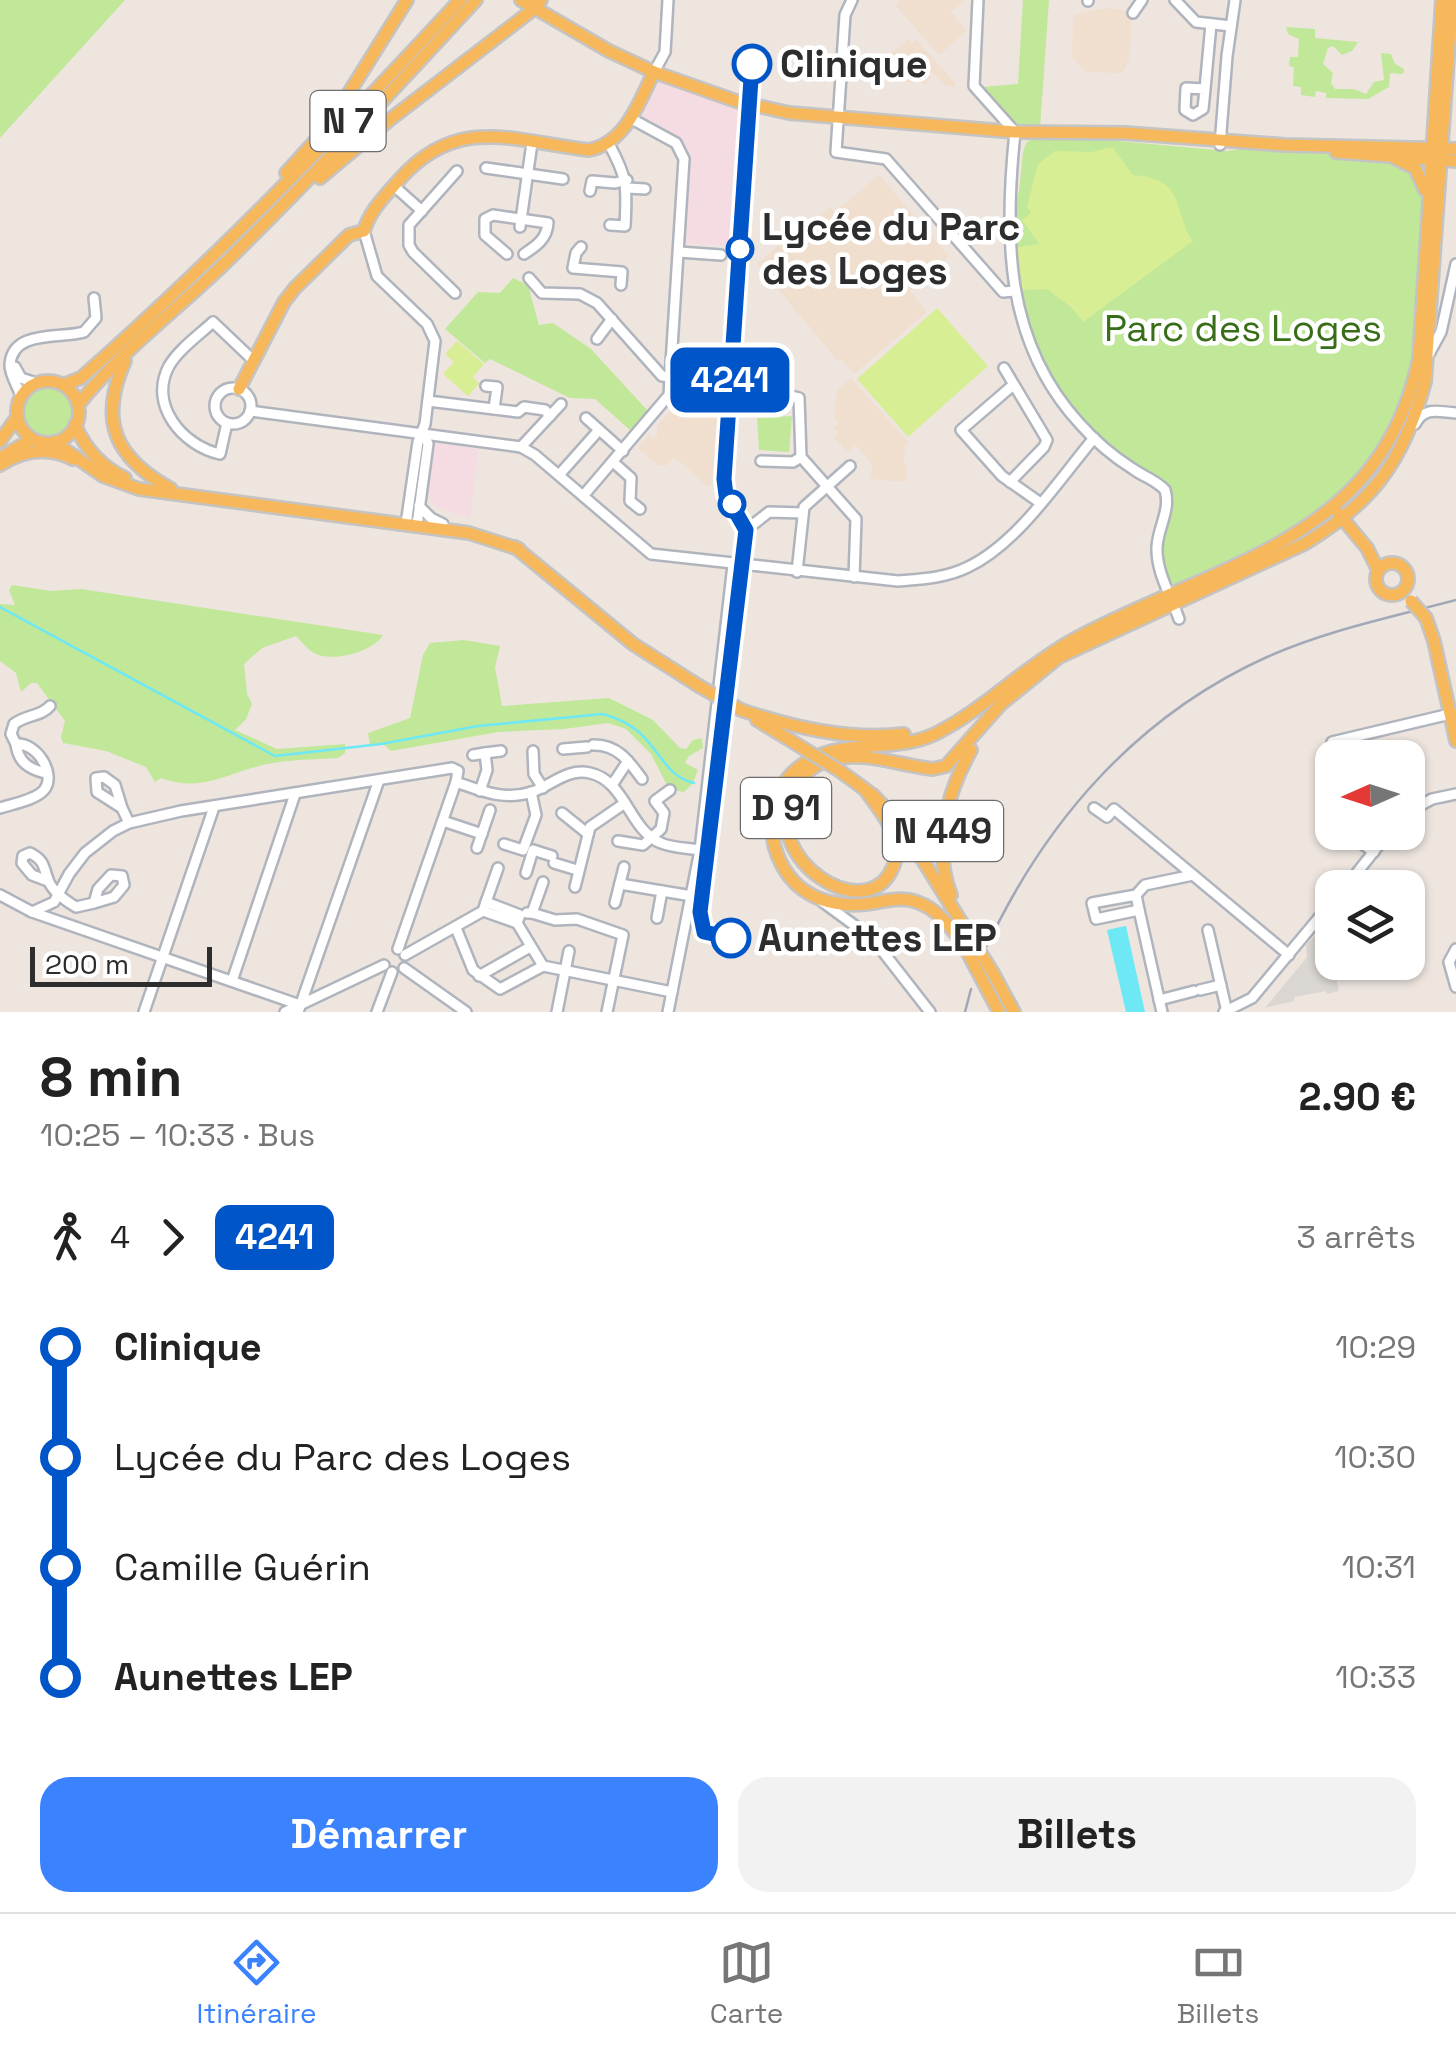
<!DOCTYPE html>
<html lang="fr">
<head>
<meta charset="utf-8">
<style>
	body { margin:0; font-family:"Space Grotesk",sans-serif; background:#f2f2f2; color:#222; height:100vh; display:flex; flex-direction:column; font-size:38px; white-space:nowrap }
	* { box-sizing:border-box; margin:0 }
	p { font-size:32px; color:#767676 }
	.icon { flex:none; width:55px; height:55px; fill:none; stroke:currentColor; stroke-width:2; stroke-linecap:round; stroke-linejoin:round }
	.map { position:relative; height:1012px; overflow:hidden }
	.panel { display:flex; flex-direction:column; background:#fff; flex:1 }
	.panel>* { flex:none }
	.badge { padding:0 20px; border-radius:15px; font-size:35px; line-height:65px }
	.needle { width:65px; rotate:267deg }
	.controls { position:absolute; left:1315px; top:740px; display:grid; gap:20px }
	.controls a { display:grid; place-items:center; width:110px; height:110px; border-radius:20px; background:#fff; box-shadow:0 2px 8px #0004; font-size:50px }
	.scale { position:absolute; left:30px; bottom:25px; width:182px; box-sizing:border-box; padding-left:10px; border:5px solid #2d2d2d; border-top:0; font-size:28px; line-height:35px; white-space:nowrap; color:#2d2d2d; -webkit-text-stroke:8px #fff; paint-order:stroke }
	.map>.badge { position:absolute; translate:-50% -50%; box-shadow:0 0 0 5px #fff }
	.legs { display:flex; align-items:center; gap:15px; height:110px; padding:0 40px; font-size:32px }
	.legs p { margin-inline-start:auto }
	.overview { display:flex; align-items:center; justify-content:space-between; height:170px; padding:0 40px }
	h1 { font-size:55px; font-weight:800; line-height:75px }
	.primary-button { display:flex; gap:20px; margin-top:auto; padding:20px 40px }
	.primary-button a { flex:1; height:115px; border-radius:30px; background:#3b82ff; color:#fff; font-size:40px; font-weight:800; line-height:115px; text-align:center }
	.primary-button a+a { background:#f2f2f2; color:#222 }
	ul { padding:0 40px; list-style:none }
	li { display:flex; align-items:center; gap:35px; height:110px; font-size:38px }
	li i { display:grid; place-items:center; width:15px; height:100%; margin:0 12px; background:currentColor }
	li i::after { content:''; width:25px; height:25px; margin:-12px; border:8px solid; border-radius:50%; background:#fff }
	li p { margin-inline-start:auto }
	li:first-child i { background:linear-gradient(#0000 50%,currentColor 0) }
	li:last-child i { background:linear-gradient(currentColor 50%,#0000 0) }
	.dock { display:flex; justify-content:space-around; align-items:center; height:140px; border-top:2px solid #e0e0e0; background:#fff; font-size:28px; color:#767676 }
	.dock a { display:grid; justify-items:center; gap:5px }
	.dock .current { color:#3b82ff }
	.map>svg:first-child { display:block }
</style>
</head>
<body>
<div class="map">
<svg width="1456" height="1012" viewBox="0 0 1456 1012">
	<rect width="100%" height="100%" fill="#eee5df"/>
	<!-- education -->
	<g fill="#f0dfce">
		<path d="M 901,0 L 965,0 L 951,12 L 967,31 L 939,55 L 895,5 Z"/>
		<path d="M 1105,8 L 1127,11 L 1132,21 L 1129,61 L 1122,73 L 1086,72 L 1072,57 L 1073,15 Z"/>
		<path d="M 909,39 L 912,43 L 916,39 L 955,83 L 955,87 L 945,86 L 932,72 L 929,75 L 931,78 L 924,84 L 921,81 L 908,83 L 901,76 L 888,82 L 878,80 L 878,72 L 886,75 L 878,64 Z"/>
		<path d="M 879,175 L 949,256 L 910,291 L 927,312 L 854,374 L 842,360 L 837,360 L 757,264 L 800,225 L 806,230 L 830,206 L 835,212 Z"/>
		<path d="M 851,378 L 909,443 L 905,446 L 904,463 L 908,468 L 905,482 L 871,479 L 872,464 L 856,445 L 847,452 L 834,437 L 838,433 L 834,428 L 839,423 L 834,418 L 837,390 Z"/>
		<path d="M 682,384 L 707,386 L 712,390 L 712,395 L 719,396 L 714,481 L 709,487 L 674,457 L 665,466 L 657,465 L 638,448 L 649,435 L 653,439 L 657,435 L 657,426 L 685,396 L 687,389 Z"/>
	</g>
	<!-- medical -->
	<g fill="#f5dce2">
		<path d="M 662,82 L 740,104 L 731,246 L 686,243 L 691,154 L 681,138 L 641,116 L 656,84 Z"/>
		<path d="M 434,443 L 479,449 L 470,518 L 435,507 L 427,494 Z"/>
	</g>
	<!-- green -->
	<g fill="#c1e799">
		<path d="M 0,0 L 125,0 L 0,138 Z"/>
		<path d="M 1023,0 L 1049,0 L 1040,128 L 1014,127 L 982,87 L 1018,84 Z"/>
		<path d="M 1286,27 L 1315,29 L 1315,38 L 1358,42 L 1352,51 L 1342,55 L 1333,46 L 1328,48 L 1323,64 L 1333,73 L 1331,83 L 1335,89 L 1354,89 L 1366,94 L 1374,82 L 1384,80 L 1381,53 L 1391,54 L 1395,64 L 1404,69 L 1403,74 L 1390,73 L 1389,87 L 1368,99 L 1326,98 L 1326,93 L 1316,91 L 1315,97 L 1301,95 L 1301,87 L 1293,86 L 1294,67 L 1289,66 L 1290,57 L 1298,57 L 1299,39 L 1288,34 Z"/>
		<path d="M 1032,139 L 1106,140 L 1228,151 C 1283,140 1353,154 1407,163 L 1425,187 L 1414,379 L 1369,474 L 1286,539 L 1170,595 L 1159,568 L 1167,495 L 1112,454 L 1064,406 L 1021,321 L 1009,233 L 1019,191 L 1023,152 L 1026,143 Z"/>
		<path d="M 513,278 L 528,285 L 539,325 L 553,323 L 591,349 L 648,411 L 630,430 L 595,399 L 570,398 L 490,359 L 485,363 L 445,329 L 478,292 L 500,293 Z"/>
		<circle cx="47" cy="413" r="26"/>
		<path d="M 792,416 L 789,452 L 759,450 L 757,418 Z"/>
		<path d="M 12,585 L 51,591 L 81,589 L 383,635 C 373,652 332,663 314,653 C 308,650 301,641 296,636 L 262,648 L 244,664 L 247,694 L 252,704 L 246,719 L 235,730 L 277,749 L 345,744 L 345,753 L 338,758 C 313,760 284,759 259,766 C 222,776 200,792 161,778 L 155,782 L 146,767 L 106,751 L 63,743 L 61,737 L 65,721 L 37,683 L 31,683 L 21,692 L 16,673 L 0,661 L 0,604 L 15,605 L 9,590 Z"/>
		<path d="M 464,640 L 500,646 L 495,667 L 502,706 L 609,698 L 653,720 L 680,748 L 686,749 L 693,740 L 702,738 L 703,748 L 689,756 L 685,763 L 698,770 L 693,783 L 684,792 L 669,789 L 651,754 L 626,729 L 608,723 L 564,729 L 498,732 L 391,751 L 382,743 L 370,745 L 368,733 L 410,718 L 423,655 L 430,643 Z"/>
	</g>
	<!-- pitch -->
	<g fill="#d8ee95">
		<path d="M 1108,148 L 1113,148 L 1133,175 C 1188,179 1172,212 1193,241 L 1083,322 L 1072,308 L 1047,289 L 1020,290 L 1017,247 L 1039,244 L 1022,220 L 1031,213 L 1027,207 L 1038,164 L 1055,151 L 1092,152 Z"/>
		<path d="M 937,308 L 988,366 L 908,437 L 857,379 Z"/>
		<path d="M 457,341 L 484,364 L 473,377 L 479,384 L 468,396 L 443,374 L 454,362 L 445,354 Z"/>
	</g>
	<!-- plaza -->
	<path fill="#dad6d2" d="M 1325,926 L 1339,991 L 1327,994 L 1326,991 L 1294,997 L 1294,1001 L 1265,1008 L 1307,957 L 1306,945 Z"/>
	<!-- water -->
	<path fill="#6ee8f4" d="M 1125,926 L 1126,926 L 1145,1012 L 1126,1012 L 1107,930 Z"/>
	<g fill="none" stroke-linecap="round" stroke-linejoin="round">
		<!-- stream -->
		<path stroke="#6ee8f4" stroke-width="2.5" d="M 0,607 L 275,756 L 381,744 L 478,726 L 603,714 C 617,718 629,723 640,733 C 659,750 668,778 694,783"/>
		<!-- minor-tunnel -->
		<path stroke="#c7c0bb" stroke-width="9" stroke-dasharray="9 4.5" stroke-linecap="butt" d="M 717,381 L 738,382"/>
		<defs>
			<g id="minor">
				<path d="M 852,0 L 845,15 L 836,152 L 886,159 L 1003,292 L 1014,291"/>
				<path d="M 978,0 L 974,86 L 1015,132 C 1004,236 1004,342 1080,424 C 1095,441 1114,457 1133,469 C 1144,477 1156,480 1165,490 C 1171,510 1158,527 1157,547 C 1156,572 1171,596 1179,619"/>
				<path d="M 1175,0 L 1196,22 L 1231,26"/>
				<path d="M 1088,1 L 1088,0"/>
				<path d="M 1133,13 L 1142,0"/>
				<path d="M 842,65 L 875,67"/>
				<path d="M 654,72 L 665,52 L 668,0"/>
				<path d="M 1205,89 L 1203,109 L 1193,115 L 1185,110 L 1186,88 L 1205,89 L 1211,24"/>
				<path d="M 609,144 C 628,179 627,186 625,226 L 610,225"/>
				<path d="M 1220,145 L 1227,56 L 1235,0"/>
				<path d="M 486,168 L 563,179"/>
				<path d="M 394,186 L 422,211"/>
				<path d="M 628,188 L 645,189"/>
				<path d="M 590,191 L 592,181 L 615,183 L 627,180"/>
				<path d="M 520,227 L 532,143"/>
				<path d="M 364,231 L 377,276 L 427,324 L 435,341 L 425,424 L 418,442 L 406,524"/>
				<path d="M 581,247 L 576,253 L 573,268 L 622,272 L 621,285"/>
				<path d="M 679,252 L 721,255"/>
				<path d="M 507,254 L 485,235 L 485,219 L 493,215 L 548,223 C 547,239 536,246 524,254"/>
				<path d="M 529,278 L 542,293 L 580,294 L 597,303 L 662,376 L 717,381"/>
				<path d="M 455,293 L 413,252 L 409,245 L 409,225 L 457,171"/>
				<path d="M 597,339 L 612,319"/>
				<path d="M 1429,354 L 1441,332 L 1456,264"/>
				<path d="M 15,367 L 21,378 L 36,383"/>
				<path d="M 1004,368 L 1047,440 L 1044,447 L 1010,482"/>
				<path d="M 747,376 L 778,379 L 784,386 L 778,393 L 747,391 L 741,383 Z"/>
				<path d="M 486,386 L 497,387 L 494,409"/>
				<path d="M 1012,386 L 961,430 L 1002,476 L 1039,502"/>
				<circle cx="233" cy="406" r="18"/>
				<path d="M 778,393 L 799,398 L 801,457 L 856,519 L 854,577"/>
				<path d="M 21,396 C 18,387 10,375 10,365 C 12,329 61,339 84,332 L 96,318 L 94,298"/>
				<path d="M 428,401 L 518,412 L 524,407 L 545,410 L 550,416"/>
				<path d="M 250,411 L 521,447 L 535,455 L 651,554 L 898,581 C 922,579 946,578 968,567 C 1018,543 1058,481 1094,438"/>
				<path d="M 586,418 L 623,451"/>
				<path d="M 227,423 L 220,454 C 183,446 148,405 169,366 C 179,349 199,335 213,322 L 254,361"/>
				<path d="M 1415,424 C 1425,406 1438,412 1456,413"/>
				<path d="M 521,447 L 561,404"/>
				<path d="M 761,461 L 793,462 L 801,457"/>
				<path d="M 613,462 L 631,478 L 630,501 L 640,509"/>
				<path d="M 559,475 L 599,430"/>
				<path d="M 583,496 L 669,395 L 684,159 L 676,143 L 630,118"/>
				<path d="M 419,506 L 431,518 L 443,524"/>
				<path d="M 417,525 L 428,444 L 424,434"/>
				<path d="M 742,566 L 746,530 L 769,512 L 803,513"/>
				<path d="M 797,572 L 804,507 L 850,466"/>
				<path d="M 16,744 L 11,734 L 14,724 C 25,715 42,716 50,706"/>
				<path d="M 593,745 C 617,744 629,761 642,779"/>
				<path d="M 563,749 L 587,747"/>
				<path d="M 533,751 L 534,774 L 543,788"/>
				<path d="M 485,753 L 501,751"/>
				<path d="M 473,755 L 485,753 L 487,770 L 480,791"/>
				<path d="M 1336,758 L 1332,742 L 1450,714"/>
				<path d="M 456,782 C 482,791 504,801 532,792 C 552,785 567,768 590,773 C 626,781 629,830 661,843 C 672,848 688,848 700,850"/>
				<path d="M 612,785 L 628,761"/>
				<path d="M 0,808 C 12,804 36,800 44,790 C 57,775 37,742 16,744 C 18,762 29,769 45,773"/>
				<path d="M 122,808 L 115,785 L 104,777 L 96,778 L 97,792 L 122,808 L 129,823"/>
				<path d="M 1094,808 L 1107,817 L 1114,809 L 1289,955"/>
				<path d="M 1408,812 L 1432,799 L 1456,794"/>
				<path d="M 562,813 L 588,834"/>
				<path d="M 443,821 L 482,834"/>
				<path d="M 1353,832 L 1355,839 L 1374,852"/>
				<path d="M 618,841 L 643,845 L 661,829 L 664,813 L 655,801 L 670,790"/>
				<path d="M 504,844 L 523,850 L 536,815 L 531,792"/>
				<path d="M 477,848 L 490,810"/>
				<path d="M 554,863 L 577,870"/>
				<path d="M 526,873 L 533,850 L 552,856"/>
				<path d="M 48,881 L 32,875 L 22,863 L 23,856 L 30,853 C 46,861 43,868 49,882 C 54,893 66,901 76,907 L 94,903 L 98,889 L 111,875 L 122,876 L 124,885 L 114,897 L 94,903"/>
				<path d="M 620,884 L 692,896"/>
				<path d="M 575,887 L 590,827 L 625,803"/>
				<path d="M 1345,888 L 1389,832"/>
				<path d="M 0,895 L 32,912 L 300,1005"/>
				<path d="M 1136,895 L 1139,910 L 1096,919 L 1092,903 L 1136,895 L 1145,885 L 1193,875"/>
				<path d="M 820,900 L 873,939 L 930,1012"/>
				<path d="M 486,902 L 498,868"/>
				<path d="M 615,903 L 624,867"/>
				<path d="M 1139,910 L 1162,1012"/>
				<path d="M 32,912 L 54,902 L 69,874 L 85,853 L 113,831 L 129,823 L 181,811 L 452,768 L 458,771 L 456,782 L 398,949"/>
				<path d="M 527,913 L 532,913 L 543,882"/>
				<path d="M 532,913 L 555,920 L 577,919 L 623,935 L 607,1012"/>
				<path d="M 657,918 L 662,891"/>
				<path d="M 517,923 L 483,911 L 486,902 L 520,915 L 517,923 L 543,966 L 672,992"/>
				<path d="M 456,928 L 473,970 L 500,989 L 543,966"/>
				<path d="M 1208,930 L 1227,1012"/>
				<path d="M 1456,949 L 1449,962 L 1456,987"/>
				<path d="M 405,955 L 483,911"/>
				<path d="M 404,968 L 466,1012"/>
				<path d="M 479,976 L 530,947"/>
				<path d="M 232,981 L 295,794"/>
				<path d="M 1200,990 L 1221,985"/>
				<path d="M 1159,1000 L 1194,991"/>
				<path d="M 144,1012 L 214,807"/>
				<path d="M 285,1012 L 384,965"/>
				<path d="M 298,1012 L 379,780"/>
				<path d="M 377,1012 L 392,972"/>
				<path d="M 557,1012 L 569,951"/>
				<path d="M 668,1012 L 700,850 L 733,565"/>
				<path d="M 1224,1012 L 1252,998 L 1332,902"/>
			</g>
			<g id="major">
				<path d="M 521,0 L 609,51 L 654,72 L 736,101 L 789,113 L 1015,132 L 1125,133 L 1285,145 L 1456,149"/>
				<path d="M 1336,152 L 1456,161"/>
				<path d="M 1395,158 L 1415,168 L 1425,190"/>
				<path d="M 286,173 L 327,128 L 407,0"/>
				<path d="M 320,178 L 388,121 L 535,8 L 541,0"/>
				<path d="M 125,361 C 98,421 115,458 171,489"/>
				<circle cx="48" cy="412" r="31"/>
				<path d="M 63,385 L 81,378 C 215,260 339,131 460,0"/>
				<path d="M 239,389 L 284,302 L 295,288 L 349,235 L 364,231 C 370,210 385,196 399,180 C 457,114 513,141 589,150 C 626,143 639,102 654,72"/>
				<path d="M 78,405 C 121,351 178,309 227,261 C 313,177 394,89 476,0"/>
				<path d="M 75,425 C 85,448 101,467 125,478"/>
				<path d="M 0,441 L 17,417"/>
				<path d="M 54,442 L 103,476 L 139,489 L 469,533 L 519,549"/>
				<path d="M 0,458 L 32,439"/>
				<path d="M 0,465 C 23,450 47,446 73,459"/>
				<path d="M 1338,513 L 1367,548 L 1378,570"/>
				<path d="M 515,547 L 633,644 L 699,686"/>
				<circle cx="1392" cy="579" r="16"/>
				<path d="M 1426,618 L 1434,641 L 1456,741"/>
				<path d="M 741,710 C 792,727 849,741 904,734"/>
				<path d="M 757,720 L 793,742"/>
				<path d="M 840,771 L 874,796 L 899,822 L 993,973 L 1014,1012"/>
				<path d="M 866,791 C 882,813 905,839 893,867 C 867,929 759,859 792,791 C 800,775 816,763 833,759 C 865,751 902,766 933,769 L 946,766 L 1001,704 L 1059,657 L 1304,544 C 1373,503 1404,460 1425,382 L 1452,0"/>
				<path d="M 951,895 C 932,847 947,793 971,750"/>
				<path d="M 959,936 L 999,1012"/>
				<path d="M 962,942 C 949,925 937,909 917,902 C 902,897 888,900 873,903 C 836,909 800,899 782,865 C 765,834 769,791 798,768 C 838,735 891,755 935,734 C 985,709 1024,667 1073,640 C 1216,562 1381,544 1419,358 L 1442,0"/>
			</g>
		</defs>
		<!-- minor casing -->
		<use href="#minor" stroke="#afb4bd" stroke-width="14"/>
		<!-- major casing -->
		<use href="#major" stroke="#c4c4c4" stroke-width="16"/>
		<!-- minor -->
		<use href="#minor" stroke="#fff" stroke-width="9"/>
		<!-- major -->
		<use href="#major" stroke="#f7b75b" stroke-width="11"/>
		<!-- rail -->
		<g stroke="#a1a8b7" stroke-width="2.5">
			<path d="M 987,946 C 1046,820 1138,715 1267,657 C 1328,630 1392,617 1456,600"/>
			<path d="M 965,1012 L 971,989"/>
		</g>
		<defs>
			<g id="major-bridge">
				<path d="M 1411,601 L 1426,618"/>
				<path d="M 699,686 L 741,710"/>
				<path d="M 793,742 L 840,771"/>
			</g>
		</defs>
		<!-- major-bridge casing -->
		<use href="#major-bridge" stroke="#c4c4c4" stroke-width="16" stroke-linecap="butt"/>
		<!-- major-bridge -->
		<use href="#major-bridge" stroke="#f7b75b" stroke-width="11"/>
	</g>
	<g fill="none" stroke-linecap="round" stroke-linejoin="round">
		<defs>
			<path id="line-1" d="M 731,938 L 704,932 L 700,912 L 746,530 L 726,495 L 724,479 L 752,64"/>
		</defs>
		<!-- line-1 casing -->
		<use href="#line-1" stroke="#fff" stroke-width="22"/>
		<!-- line-1 -->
		<use href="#line-1" stroke="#0055c8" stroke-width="15"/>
	</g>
	<!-- markers -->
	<g fill="#fff" stroke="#0055c8" stroke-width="5">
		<circle cx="752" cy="64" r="18"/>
		<circle cx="740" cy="249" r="12"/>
		<circle cx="732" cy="504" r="12"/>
		<circle cx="731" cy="938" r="18"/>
	</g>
	<g text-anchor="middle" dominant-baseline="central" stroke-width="9" stroke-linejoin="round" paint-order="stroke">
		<!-- shield labels -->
		<g fill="#fff" stroke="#6c6c6c" stroke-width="2.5">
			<rect x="310.5" y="91" width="75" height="60" rx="8"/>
			<rect x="741" y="778" width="90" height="60" rx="8"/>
			<rect x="883" y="801" width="120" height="60" rx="8"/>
		</g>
		<g font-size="35" font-weight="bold" fill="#2d2d2d">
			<text x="348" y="121">N 7</text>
			<text x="786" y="808">D 91</text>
			<text x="943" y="831">N 449</text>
		</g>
		<!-- stop labels -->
		<g font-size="38" font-weight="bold" fill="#2d2d2d" stroke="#fff" text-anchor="start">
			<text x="780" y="64">Clinique</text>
			<text x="762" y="227">Lycée du Parc<tspan x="762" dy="44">des Loges</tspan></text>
			<text x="758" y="938">Aunettes LEP</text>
		</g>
		<!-- park labels -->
		<g font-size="38" fill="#396e18" stroke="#fff">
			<text x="1243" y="328">Parc des Loges</text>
		</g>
	</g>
</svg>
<div class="controls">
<a><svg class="needle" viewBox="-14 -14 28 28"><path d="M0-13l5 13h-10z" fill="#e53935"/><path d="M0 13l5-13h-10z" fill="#767676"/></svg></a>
<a><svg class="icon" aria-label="layers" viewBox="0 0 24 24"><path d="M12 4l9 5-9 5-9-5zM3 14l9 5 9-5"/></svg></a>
</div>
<div class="scale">200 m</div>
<b class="badge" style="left:730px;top:380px;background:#0055c8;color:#fff">4241</b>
</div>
<section class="panel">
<div class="overview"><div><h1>8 min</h1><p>10:25 – 10:33 · Bus</p></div><b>2.90 €</b></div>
<div class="legs"><svg class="icon" aria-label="walk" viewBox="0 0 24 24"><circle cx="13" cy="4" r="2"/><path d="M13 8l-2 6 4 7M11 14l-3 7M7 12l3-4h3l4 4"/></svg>4<svg class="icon" aria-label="forward" viewBox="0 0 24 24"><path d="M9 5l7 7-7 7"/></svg><b class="badge" style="background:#0055c8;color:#fff">4241</b><p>3 arrêts</p></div>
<ul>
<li><i style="color:#0055c8"></i><b>Clinique</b><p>10:29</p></li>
<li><i style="color:#0055c8"></i><span>Lycée du Parc des Loges</span><p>10:30</p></li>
<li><i style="color:#0055c8"></i><span>Camille Guérin</span><p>10:31</p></li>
<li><i style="color:#0055c8"></i><b>Aunettes LEP</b><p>10:33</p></li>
</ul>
<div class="primary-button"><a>Démarrer</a><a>Billets</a></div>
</section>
<nav class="dock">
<a class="current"><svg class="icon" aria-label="directions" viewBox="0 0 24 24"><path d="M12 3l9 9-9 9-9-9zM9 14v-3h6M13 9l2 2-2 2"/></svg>Itinéraire</a>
<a><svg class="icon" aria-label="map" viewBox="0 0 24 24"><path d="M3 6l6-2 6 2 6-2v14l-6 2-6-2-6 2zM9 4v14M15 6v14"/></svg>Carte</a>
<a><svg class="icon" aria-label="tickets" viewBox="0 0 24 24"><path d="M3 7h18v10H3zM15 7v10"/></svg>Billets</a>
</nav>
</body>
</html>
